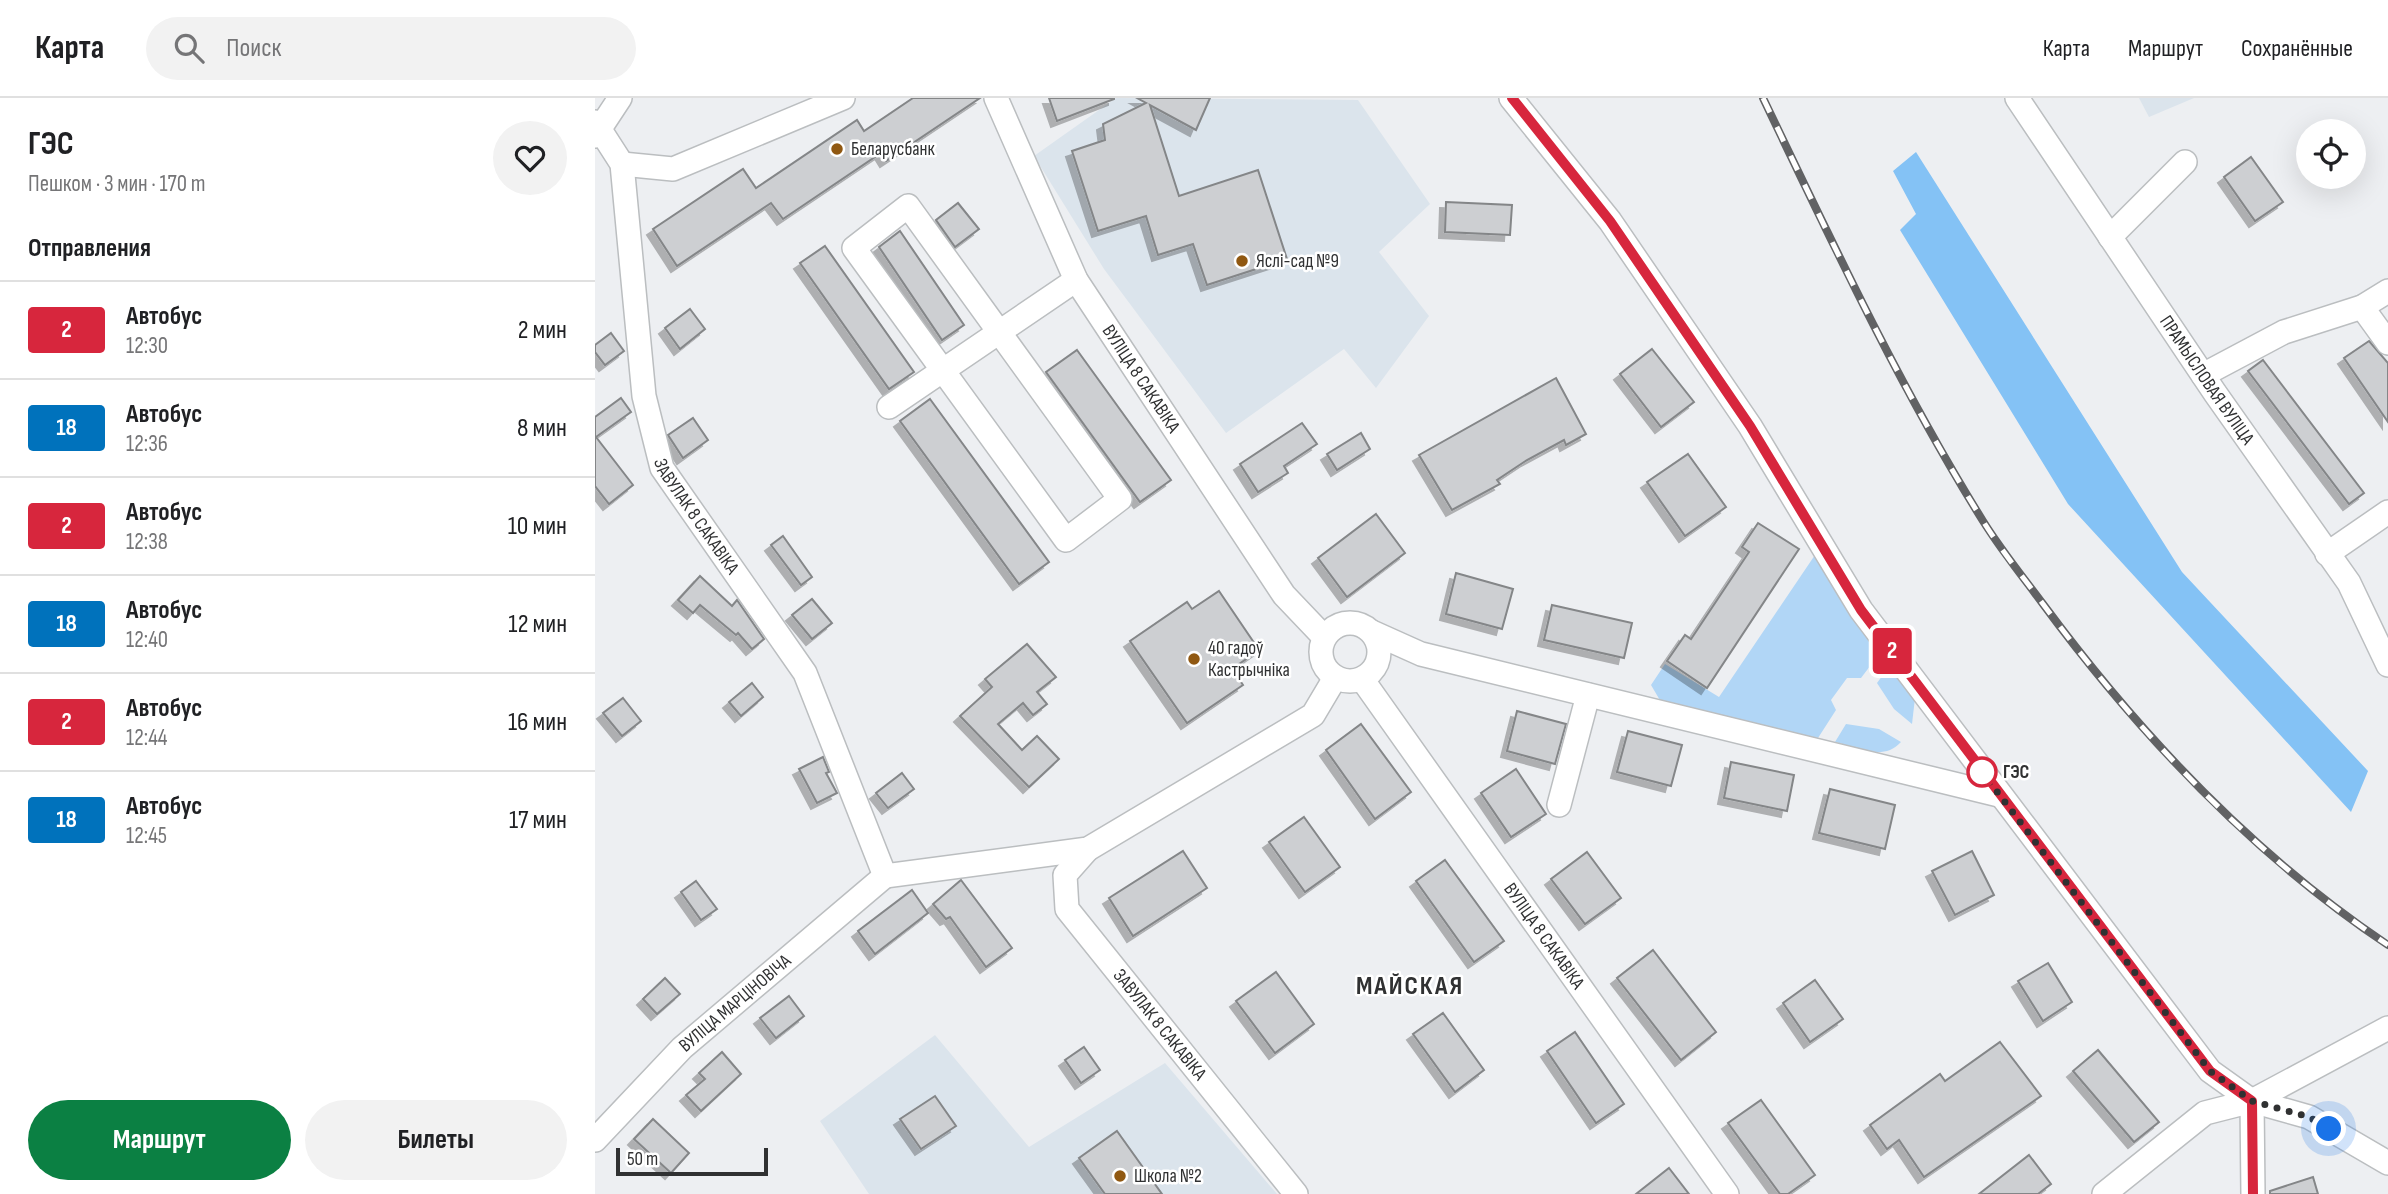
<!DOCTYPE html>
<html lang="ru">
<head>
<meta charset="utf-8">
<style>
	body { margin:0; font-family:"Sofia Sans Condensed",sans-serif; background:#f2f2f2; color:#202124; height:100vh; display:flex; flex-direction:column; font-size:26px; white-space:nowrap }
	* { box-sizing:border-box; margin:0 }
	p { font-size:23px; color:#757577 }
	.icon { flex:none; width:38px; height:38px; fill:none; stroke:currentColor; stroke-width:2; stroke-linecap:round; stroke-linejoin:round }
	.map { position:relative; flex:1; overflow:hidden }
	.side { display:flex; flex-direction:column; background:#fff; width:595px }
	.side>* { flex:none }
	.badge { padding:0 14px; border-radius:5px; font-size:24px; line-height:46px }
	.tools { position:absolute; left:1701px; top:21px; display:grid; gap:14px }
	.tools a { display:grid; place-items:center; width:70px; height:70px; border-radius:50%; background:#fff; box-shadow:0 7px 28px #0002; font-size:35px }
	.scale { position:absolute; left:21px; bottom:18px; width:152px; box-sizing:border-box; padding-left:7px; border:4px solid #303132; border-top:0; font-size:19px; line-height:24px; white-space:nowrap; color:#303132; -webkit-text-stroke:5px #fff; paint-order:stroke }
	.you { position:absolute; width:35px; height:35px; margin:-18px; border:5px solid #fff; border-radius:50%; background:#1a73e8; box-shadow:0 0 0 10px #1a73e833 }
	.map>.badge { position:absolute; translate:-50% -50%; box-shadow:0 0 0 4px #fff }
	h2 { padding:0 28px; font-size:26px; line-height:63px }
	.round { display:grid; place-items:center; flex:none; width:74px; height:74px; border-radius:37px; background:#f2f2f2 }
	.head { display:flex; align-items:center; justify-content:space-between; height:119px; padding:0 28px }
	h1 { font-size:33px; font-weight:700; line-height:52px }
	.button { display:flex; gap:14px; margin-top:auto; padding:14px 28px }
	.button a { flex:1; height:80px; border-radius:42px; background:#0b8043; color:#fff; font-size:28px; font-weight:700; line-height:80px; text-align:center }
	.button a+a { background:#f2f2f2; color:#202124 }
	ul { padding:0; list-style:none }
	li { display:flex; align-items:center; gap:21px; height:98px; padding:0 28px; border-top:2px solid #e0e0e0 }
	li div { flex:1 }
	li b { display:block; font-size:26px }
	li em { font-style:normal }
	li .badge { min-width:77px; font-weight:700; text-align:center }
	header { display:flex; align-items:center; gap:42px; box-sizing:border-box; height:98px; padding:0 35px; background:#fff; border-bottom:2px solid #e0e0e0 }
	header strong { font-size:33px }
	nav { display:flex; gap:38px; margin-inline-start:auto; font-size:24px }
	.search { width:490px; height:63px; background:#f2f2f2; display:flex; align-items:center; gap:18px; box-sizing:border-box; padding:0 24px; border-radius:38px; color:#757577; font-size:26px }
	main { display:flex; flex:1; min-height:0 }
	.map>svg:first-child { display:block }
</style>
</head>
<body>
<header>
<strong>Карта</strong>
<div class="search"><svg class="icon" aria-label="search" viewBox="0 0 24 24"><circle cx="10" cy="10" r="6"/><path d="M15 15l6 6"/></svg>Поиск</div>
<nav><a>Карта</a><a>Маршрут</a><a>Сохранённые</a></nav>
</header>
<main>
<section class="side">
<div class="head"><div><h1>ГЭС</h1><p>Пешком · 3 мин · 170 m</p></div><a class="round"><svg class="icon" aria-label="heart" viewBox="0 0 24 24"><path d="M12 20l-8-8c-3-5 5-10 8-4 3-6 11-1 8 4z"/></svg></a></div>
<h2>Отправления</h2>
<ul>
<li><span class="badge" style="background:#d7263d;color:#fff">2</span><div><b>Автобус</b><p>12:30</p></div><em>2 мин</em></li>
<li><span class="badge" style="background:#0072bc;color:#fff">18</span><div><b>Автобус</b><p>12:36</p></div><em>8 мин</em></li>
<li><span class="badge" style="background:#d7263d;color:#fff">2</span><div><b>Автобус</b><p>12:38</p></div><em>10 мин</em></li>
<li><span class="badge" style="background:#0072bc;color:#fff">18</span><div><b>Автобус</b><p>12:40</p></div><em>12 мин</em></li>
<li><span class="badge" style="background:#d7263d;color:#fff">2</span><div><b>Автобус</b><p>12:44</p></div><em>16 мин</em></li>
<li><span class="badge" style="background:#0072bc;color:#fff">18</span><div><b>Автобус</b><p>12:45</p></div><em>17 мин</em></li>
</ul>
<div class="button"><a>Маршрут</a><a>Билеты</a></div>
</section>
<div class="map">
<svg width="1793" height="1096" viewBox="0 0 1793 1096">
	<defs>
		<filter id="shadow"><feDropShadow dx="-6" dy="6" stdDeviation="0" flood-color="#0004"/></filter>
	</defs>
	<rect width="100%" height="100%" fill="#edeff2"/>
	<!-- built -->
	<g fill="#dbe4ec">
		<path d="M 521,0 L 763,2 L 835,106 L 784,154 L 834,218 L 781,290 L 749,251 L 631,335 L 509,171 L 439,58 Z"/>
		<path d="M 1544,0 L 1599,0 L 1554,19 Z"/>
		<path d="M 340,937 L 434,1049 L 570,965 L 682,1096 L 274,1096 L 225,1023 Z"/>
	</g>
	<!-- green -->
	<g fill="#b1d6f6">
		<path d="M 1222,454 L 1285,555 L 1266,580 L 1252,580 L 1236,602 L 1241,612 L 1223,640 L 1066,604 L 1056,587 L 1070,566 L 1124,599 Z"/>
		<path d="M 1296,566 L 1320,600 L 1317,626 L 1299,611 L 1282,585 Z"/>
		<path d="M 1251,626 L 1284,631 L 1306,644 C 1288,664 1262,649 1240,644 Z"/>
	</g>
	<!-- forest -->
	<path fill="#84c2f5" d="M 1321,54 L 1587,474 L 1773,673 L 1756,714 L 1473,406 L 1305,132 L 1321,116 L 1298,73 Z"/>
	<!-- building -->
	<g fill="#cdcfd2" stroke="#848688" stroke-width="2" filter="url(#shadow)">
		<path d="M 318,0 L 385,0 L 291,63 L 286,55 L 188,121 L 176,105 L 82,168 L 58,131 L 148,71 L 161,90 L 262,22 L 269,33 Z"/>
		<path d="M 454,0 L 519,0 L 519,1 L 462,23 Z"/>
		<path d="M 542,0 L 615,0 L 601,32 L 555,7 L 584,98 L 663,72 L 692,161 L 612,187 L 598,146 L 563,157 L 551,118 L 503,133 L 477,53 L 510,42 L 508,26 L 551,5 Z"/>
		<path d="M 1656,59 L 1688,104 L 1660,123 L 1629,79 Z"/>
		<path d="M 851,104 L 917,107 L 915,137 L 850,134 Z"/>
		<path d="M 363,105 L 384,131 L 360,149 L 341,122 Z"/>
		<path d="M 305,133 L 369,227 L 347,242 L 284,149 Z"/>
		<path d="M 230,148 L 319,274 L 294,291 L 205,165 Z"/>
		<path d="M 95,211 L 110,231 L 85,251 L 70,230 Z"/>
		<path d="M 16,235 L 29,253 L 10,267 L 0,254 L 0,247 Z"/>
		<path d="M 1774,243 L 1793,265 L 1793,324 L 1749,260 Z"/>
		<path d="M 1057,251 L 1099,304 L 1066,329 L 1025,276 Z"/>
		<path d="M 482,252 L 576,382 L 545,404 L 451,274 Z"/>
		<path d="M 1668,262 L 1769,395 L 1754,406 L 1653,273 Z"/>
		<path d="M 961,280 L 991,336 L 971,347 L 969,342 L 932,362 L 902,382 L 905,386 L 857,412 L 824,357 Z"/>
		<path d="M 26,300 L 36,314 L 1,339 L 38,387 L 14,406 L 0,388 L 0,319 Z"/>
		<path d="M 335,301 L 454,464 L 424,486 L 305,323 Z"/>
		<path d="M 98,320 L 113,342 L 88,360 L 73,337 Z"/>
		<path d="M 707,325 L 722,346 L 689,368 L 693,375 L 663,394 L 645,366 Z"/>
		<path d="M 766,335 L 775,351 L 742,372 L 732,356 Z"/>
		<path d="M 1093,356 L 1131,409 L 1090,438 L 1052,384 Z"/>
		<path d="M 781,416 L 810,455 L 752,499 L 723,460 Z"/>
		<path d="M 1163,425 L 1204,451 L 1112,590 L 1072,563 L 1090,537 L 1096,541 L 1154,454 L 1147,449 Z"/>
		<path d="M 188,438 L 217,479 L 206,487 L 176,447 Z"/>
		<path d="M 861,475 L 918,491 L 907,531 L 851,516 Z"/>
		<path d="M 105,478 L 137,508 L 142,502 L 169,541 L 157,551 L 143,535 L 141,537 L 105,507 L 98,515 L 83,502 Z"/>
		<path d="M 624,493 L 664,552 L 637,571 L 648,587 L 592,625 L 535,543 L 592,504 L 597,511 Z"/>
		<path d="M 217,501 L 237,525 L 217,541 L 197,517 Z"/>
		<path d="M 957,507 L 1037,525 L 1029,560 L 949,542 Z"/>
		<path d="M 432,546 L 461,579 L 442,594 L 452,606 L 438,617 L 428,605 L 403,626 L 427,652 L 442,638 L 464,661 L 434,689 L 365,618 L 397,589 L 390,581 Z"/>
		<path d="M 157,585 L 168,599 L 146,618 L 134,604 Z"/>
		<path d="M 28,600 L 46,623 L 27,638 L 8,615 Z"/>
		<path d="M 922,613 L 971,626 L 960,666 L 912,653 Z"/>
		<path d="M 766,626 L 816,694 L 780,721 L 731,652 Z"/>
		<path d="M 1033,633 L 1087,647 L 1076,688 L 1022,674 Z"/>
		<path d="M 228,659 L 234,674 L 231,675 L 242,695 L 222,705 L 204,671 Z"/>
		<path d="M 1136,664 L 1199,677 L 1192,713 L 1129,700 Z"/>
		<path d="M 921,671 L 951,716 L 916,739 L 886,695 Z"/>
		<path d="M 307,675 L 319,691 L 293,710 L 281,695 Z"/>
		<path d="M 1235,691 L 1300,707 L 1290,751 L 1224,735 Z"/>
		<path d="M 709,719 L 745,769 L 710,794 L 674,744 Z"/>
		<path d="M 588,753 L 612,790 L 538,838 L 514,800 Z"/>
		<path d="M 1377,753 L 1399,797 L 1360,817 L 1337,773 Z"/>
		<path d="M 992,754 L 1026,800 L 990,826 L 956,781 Z"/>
		<path d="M 850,762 L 909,843 L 879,864 L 821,783 Z"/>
		<path d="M 366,782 L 417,850 L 391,869 L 355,819 L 351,821 L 338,806 Z"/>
		<path d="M 101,783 L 122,811 L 106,822 L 86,794 Z"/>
		<path d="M 317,792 L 333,815 L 280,856 L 263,833 Z"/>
		<path d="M 1058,852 L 1121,934 L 1086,962 L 1022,880 Z"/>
		<path d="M 1453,865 L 1477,904 L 1448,923 L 1423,883 Z"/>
		<path d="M 681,874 L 719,926 L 680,955 L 641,903 Z"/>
		<path d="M 70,880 L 85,896 L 62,916 L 48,901 Z"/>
		<path d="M 1220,882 L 1248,921 L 1215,944 L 1188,905 Z"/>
		<path d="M 194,898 L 209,918 L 181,940 L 165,920 Z"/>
		<path d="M 848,915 L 889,972 L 860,994 L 818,936 Z"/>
		<path d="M 980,934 L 1029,1006 L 1001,1025 L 952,953 Z"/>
		<path d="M 1405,944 L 1446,998 L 1329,1079 L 1304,1042 L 1292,1051 L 1275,1027 L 1345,976 L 1350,983 Z"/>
		<path d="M 489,949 L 505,972 L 486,985 L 470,962 Z"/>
		<path d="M 1503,952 L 1564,1024 L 1539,1044 L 1478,973 Z"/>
		<path d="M 127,954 L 146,976 L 106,1013 L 91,997 L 110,981 L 104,975 Z"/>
		<path d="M 340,998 L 361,1028 L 326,1051 L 305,1021 Z"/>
		<path d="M 1166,1002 L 1220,1077 L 1193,1096 L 1185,1096 L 1133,1025 Z"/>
		<path d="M 58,1021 L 94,1055 L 76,1075 L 39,1041 Z"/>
		<path d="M 522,1033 L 567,1096 L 510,1096 L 484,1060 Z"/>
		<path d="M 1434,1057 L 1456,1086 L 1443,1096 L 1384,1096 Z"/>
		<path d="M 1074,1070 L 1094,1096 L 1041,1096 Z"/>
		<path d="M 1718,1079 L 1723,1096 L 1675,1096 L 1675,1093 Z"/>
	</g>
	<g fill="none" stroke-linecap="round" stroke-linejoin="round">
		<defs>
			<g id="minor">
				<path id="s1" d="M 401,0 L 481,182 L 689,497 L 729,539"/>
				<path d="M 916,0 L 1015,123 L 1155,328 L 1266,512 L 1615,973 L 1657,1003 L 1658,1096"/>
				<path id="s2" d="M 1422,0 L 1620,295 L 1754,485 L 1793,567"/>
				<path id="s3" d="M 0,24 L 27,66 L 49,298 L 67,370 L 210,575 L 290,778"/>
				<path d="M 0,38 L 25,0"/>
				<path d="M 27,66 L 78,71 L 248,0"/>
				<path d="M 313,108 L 525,401 L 471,442 L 259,150 Z"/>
				<path d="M 1515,139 L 1590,64"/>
				<path d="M 1767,209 L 1793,245"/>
				<path d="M 1608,277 L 1689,234 L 1767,209 L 1793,193"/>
				<path d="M 294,309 L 481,182"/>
				<path d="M 1732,456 L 1793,414"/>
				<circle cx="755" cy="554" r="29"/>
				<path d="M 777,534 L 826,556 L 1404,697"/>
				<path id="s4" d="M 767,581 L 1132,1096"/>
				<path d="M 964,707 L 993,597"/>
				<path id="s5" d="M 493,751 L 470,777 L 472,811 L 701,1096"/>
				<path d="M 290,778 L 493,751 L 718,617 L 740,580"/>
				<path d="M 1657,1003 L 1714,1019 L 1793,1065"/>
				<path id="s6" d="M 0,1042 L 87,950 L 290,778"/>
				<path d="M 1509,1096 L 1610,1015 L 1657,1003 L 1793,930"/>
			</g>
		</defs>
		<!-- minor casing -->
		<use href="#minor" stroke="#bbbec0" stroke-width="26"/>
		<!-- minor -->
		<use href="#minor" stroke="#fff" stroke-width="23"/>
		<defs>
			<path id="rail" d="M 1168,0 C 1237,144 1304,288 1388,423 C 1406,452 1428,479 1448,506 C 1545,637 1657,756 1793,847"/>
		</defs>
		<!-- rail casing -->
		<use href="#rail" stroke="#616264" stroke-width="8"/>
		<!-- rail -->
		<use href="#rail" stroke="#fff" stroke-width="5" stroke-dasharray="16" stroke-linecap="butt"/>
	</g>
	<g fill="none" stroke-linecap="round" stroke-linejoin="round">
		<defs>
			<path id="line" d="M 917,0 L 1015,123 L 1155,328 L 1266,512 L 1615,973 L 1657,1003 L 1658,1096"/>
		</defs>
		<!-- line casing -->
		<use href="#line" stroke="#fff" stroke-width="16"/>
		<!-- line -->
		<use href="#line" stroke="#d7263d" stroke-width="10"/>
		<!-- walk -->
		<path stroke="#303132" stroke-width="7" stroke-dasharray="0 12.6" d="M 1387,674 L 1615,973 L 1657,1003 L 1714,1019 L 1734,1031"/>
	</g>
	<!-- markers -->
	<g fill="#905811" stroke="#fff" stroke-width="2.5">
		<circle cx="242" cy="51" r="7"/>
		<circle cx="647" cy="163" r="7"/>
		<circle cx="599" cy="561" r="7"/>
		<circle cx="525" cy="1078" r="7"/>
	</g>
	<circle fill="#fff" stroke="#d7263d" stroke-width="3.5" cx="1387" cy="674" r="14"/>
	<g text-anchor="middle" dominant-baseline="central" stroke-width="5" stroke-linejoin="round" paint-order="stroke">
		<!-- poi labels -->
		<g font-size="19" fill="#303132" stroke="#fff" text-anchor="start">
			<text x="256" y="51">Беларусбанк</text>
			<text x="661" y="163">Яслі-сад №9</text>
			<text x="613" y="550">40 гадоў<tspan x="613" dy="22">Кастрычніка</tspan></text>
			<text x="539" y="1078">Школа №2</text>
		</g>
		<!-- street labels -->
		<g font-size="19" fill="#303132" stroke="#fff">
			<text stroke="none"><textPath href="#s1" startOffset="317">ВУЛІЦА 8 САКАВІКА</textPath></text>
			<text stroke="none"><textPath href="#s2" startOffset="340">ПРАМЫСЛОВАЯ ВУЛІЦА</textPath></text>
			<text stroke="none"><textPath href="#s3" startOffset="416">ЗАВУЛАК 8 САКАВІКА</textPath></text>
			<text stroke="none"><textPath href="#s4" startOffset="315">ВУЛІЦА 8 САКАВІКА</textPath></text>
			<text stroke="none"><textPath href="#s6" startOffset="196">ВУЛІЦА МАРЦІНОВІЧА</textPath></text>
			<text stroke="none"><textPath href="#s5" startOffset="217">ЗАВУЛАК 8 САКАВІКА</textPath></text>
		</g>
		<!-- stop labels -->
		<g font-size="19" font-weight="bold" fill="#303132" stroke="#fff" text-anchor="start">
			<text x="1408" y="674">ГЭС</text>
		</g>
		<!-- district labels -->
		<g font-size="26" font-weight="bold" letter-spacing="2" fill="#303132" stroke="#fff">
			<text x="815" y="888">МАЙСКАЯ</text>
		</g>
	</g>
</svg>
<div class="tools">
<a><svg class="icon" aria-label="locate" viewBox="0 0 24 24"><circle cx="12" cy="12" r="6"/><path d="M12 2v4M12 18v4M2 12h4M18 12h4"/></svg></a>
</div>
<div class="scale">50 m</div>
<div class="you" style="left:1734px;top:1031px"></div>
<b class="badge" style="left:1297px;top:553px;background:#d7263d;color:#fff">2</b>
</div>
</main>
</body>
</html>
